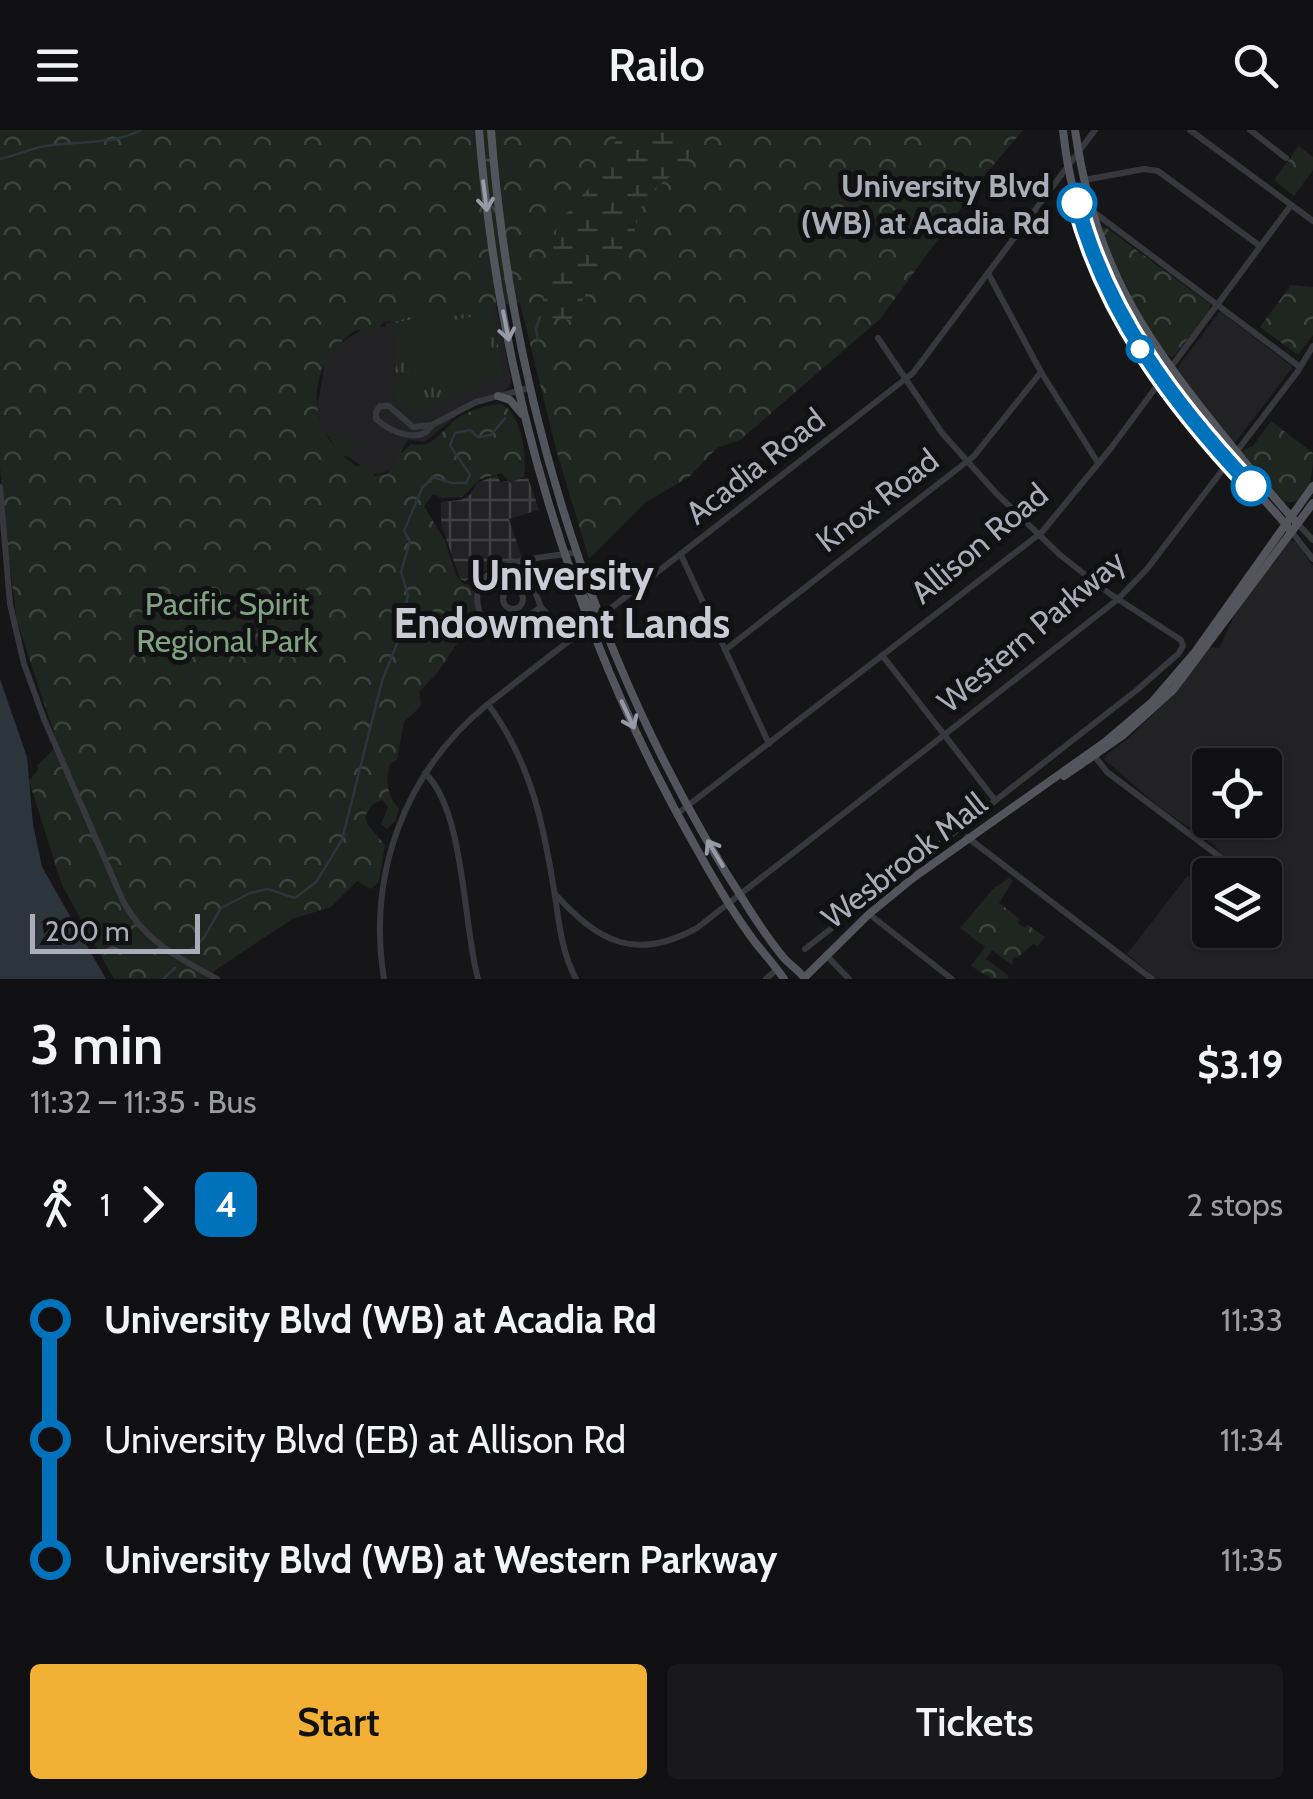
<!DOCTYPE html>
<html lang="en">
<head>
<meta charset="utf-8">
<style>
	body { margin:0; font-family:Cabin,sans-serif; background:#19191b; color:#f1f3f6; height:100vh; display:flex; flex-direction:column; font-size:38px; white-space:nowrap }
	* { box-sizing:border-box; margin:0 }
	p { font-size:32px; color:#9c9d9f }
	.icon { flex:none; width:55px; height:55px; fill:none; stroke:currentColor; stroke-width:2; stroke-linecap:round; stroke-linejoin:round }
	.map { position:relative; height:849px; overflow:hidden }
	.panel { display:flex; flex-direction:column; background:#101012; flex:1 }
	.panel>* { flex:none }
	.badge { padding:0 20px; border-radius:15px; font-size:35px; line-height:65px }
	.buttons { position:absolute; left:1192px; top:618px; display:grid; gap:20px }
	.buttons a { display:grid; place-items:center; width:90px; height:90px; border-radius:10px; background:#101012; box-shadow:0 2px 8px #0004,0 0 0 2px #303032; font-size:50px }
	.scale { position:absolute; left:30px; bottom:25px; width:170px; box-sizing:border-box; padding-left:10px; border:5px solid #a8adb8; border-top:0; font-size:28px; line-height:35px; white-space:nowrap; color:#a8adb8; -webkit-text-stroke:8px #111113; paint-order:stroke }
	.map>.badge { position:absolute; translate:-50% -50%; box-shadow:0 0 0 5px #fff }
	.legs { display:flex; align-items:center; gap:15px; height:110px; padding:0 30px; font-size:32px }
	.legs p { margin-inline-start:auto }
	.summary { display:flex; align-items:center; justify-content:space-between; height:170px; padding:0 30px }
	h1 { font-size:55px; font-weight:600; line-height:75px }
	.action { display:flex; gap:20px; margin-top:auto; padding:20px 30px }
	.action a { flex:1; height:115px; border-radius:10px; background:#f2b134; color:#111; font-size:40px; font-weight:600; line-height:115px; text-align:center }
	.action a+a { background:#19191b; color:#f1f3f6 }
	ul { padding:0 30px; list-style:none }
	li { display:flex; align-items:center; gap:35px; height:120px; font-size:38px }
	li i { display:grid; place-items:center; width:15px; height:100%; margin:0 12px; background:currentColor }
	li i::after { content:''; width:25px; height:25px; margin:-12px; border:8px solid; border-radius:50%; background:#101012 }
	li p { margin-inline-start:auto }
	li:first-child i { background:linear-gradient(#0000 50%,currentColor 0) }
	li:last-child i { background:linear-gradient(currentColor 50%,#0000 0) }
	header { display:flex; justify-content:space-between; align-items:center; height:130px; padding:0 30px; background:#101012; font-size:45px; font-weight:600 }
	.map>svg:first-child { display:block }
</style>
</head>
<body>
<header><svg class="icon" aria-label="menu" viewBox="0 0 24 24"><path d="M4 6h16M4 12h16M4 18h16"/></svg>Railo<svg class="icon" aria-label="search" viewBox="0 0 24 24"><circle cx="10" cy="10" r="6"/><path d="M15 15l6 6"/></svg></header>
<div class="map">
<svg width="1313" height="849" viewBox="0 0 1313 849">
	<defs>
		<pattern id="industrial-grid" width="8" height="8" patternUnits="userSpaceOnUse" patternTransform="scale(2.5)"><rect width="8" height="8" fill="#222225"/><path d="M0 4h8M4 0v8" fill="none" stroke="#3f3f43"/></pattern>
		<pattern id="grass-tufts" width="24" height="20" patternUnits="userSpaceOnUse" patternTransform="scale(2.5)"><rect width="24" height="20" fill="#1e261f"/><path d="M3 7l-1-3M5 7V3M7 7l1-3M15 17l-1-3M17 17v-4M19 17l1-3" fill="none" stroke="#3c433d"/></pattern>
		<pattern id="forest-crowns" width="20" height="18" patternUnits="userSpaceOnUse" patternTransform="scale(2.5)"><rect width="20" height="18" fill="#1e261f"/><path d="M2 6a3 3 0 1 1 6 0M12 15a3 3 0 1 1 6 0" fill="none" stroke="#3c433d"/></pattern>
		<pattern id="wetland-marsh" width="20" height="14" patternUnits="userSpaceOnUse" patternTransform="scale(2.5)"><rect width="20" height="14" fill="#1e261f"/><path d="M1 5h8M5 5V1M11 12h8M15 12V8" fill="none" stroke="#3c433d"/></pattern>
	</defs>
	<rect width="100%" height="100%" fill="#161618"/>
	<!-- built -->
	<g fill="#222225" fill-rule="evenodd">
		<path d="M 496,175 L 511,248 L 510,256 L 497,268 L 462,281 L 425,312 L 408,310 L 391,338 L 384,343 L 373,344 L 342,323 L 323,300 L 317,279 L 325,232 L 337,215 L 361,200 L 386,196 L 386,193 Z"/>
		<path d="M 1220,181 L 1293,237 L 1234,314 L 1176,240 Z"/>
		<path d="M 1290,410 L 1297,413 L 1313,436 L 1313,849 L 1157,849 L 1127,824 L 1188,745 L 1206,757 L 1210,753 L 1210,800 L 1265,800 L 1265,745 L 1232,745 L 1226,730 L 1214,715 L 1158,676 L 1104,629 L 1107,624 L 1128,609 L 1174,564 L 1210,517 L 1219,518 L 1240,474 ZM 1210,635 L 1265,635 L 1265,690 L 1210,690 Z"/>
	</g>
	<!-- industrial -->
	<path fill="url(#industrial-grid)" d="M 497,345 L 500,352 L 528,348 L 539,380 L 509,389 L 523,431 L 488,440 L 465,451 L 460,449 L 441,394 L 441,372 L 461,370 L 470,365 L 477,353 Z"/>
	<!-- grass -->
	<path fill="url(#grass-tufts)" d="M 490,173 L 503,242 L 501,245 L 414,284 L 397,274 L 391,257 L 397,233 L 392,190 Z"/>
	<!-- forest -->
	<g fill="url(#forest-crowns)">
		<path d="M 0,0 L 1023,0 L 985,45 L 880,189 L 740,310 L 717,318 L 689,347 L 646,372 L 589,429 L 556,319 L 520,173 L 484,177 L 480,181 L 438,189 L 409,186 L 399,191 L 383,192 L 376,203 L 369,205 L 358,199 C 315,224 302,280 336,318 L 330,309 L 336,304 L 361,315 L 347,327 L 342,325 L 356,336 L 367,336 L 375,346 L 387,344 L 400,321 L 402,323 L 411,314 C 434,320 443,297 461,286 C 473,279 488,275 502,274 C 522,286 527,325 524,347 L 510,353 L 502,343 L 480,349 L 462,367 L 442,368 L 433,364 L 424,376 L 445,411 L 456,445 L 464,455 L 469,454 L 474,460 C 473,476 480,487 479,503 L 458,512 L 438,542 L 419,562 L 421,576 L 404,592 L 397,630 L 390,634 C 385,654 387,663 399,679 L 396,690 L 387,699 L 381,694 L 388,677 L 382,670 L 373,674 L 365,686 L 368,695 L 385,715 L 379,752 L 371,759 L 357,751 L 331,777 L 292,789 L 214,841 L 211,849 L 114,849 L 62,755 L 29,651 L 38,640 L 37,636 L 58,615 L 17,491 L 6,407 L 0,337 Z"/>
		<path d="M 1299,16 L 1313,27 L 1313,40 L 1294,66 L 1274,50 Z"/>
		<path d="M 1104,96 L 1210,174 L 1209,182 L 1173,227 L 1164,225 L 1118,144 L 1101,99 Z"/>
		<path d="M 1291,155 L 1313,157 L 1313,205 L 1298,225 L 1260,197 Z"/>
		<path d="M 1271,291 L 1313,323 C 1313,344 1310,380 1281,371 L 1241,321 L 1253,316 Z"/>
		<path d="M 1009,748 L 1013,751 L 999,773 L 1020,789 L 1018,793 L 1024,798 L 1028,795 L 1045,807 L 1038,816 L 1033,814 L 1017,828 L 1014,826 L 1012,835 L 992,820 L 986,829 L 1009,846 L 1007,849 L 992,849 L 971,836 L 985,817 L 960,798 L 993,759 Z"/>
	</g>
	<!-- wetland -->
	<path fill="url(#wetland-marsh)" d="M 616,0 L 699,0 C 695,42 663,43 644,72 C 635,87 637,110 623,122 C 613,130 599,135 589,141 L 585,166 L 571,190 L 540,187 L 557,97 L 573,75 L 613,34 Z"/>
	<!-- garden -->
	<g fill="#1e261f">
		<path d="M 440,184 L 442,218 L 429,234 L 407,243 L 398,192 Z"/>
		<path d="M 485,184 L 497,244 L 456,252 L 444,192 Z"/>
	</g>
	<!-- water -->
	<path fill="#2c353c" d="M 0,549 L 27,627 L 33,694 L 42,737 L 106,849 L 0,849 Z"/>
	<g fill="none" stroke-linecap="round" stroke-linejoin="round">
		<!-- stream -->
		<g stroke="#2c353c" stroke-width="2.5">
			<path d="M 0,29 C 16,26 30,18 46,16 C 78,10 111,16 141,0"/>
			<path d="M 538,210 L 536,199 L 540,187"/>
			<path d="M 188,822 L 203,809 L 221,778 L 250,763 L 268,759 L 295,768 L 316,752 L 342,710 L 382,551 L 398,511 L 408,465 L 401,442 L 410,411 L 404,401 L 422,358 L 433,347 L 452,353 L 466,353 L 470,345 L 450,315 L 455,303 L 470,300 L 478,307 L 491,305 L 505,288"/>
			<path d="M 163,849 L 175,838"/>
		</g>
		<!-- minor -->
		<g stroke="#37383d" stroke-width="6">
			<path d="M 1190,0 L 1313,91"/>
			<path d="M 1250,0 L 1286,28"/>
			<path d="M 1084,50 L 1144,39 L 1158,41 L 1260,116"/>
			<path d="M 1077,73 L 1087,77 L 1300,237"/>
			<path d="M 988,143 L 1041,242 L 1098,333"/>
			<path d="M 432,295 C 421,315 390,302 376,289 L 376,282 L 380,276 L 389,276 L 413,297 L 432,295 L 476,272 L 529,258"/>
			<path d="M 0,357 L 10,474 L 24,534 L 44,589 L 123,771 C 144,811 179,828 217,849"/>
			<path d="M 1297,393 L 1313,410"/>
			<path d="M 1291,401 L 1313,429"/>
			<path d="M 681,425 L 769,614"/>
			<path d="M 523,431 L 541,477 L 571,510"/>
			<circle cx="513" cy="469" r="10"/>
			<path d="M 541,477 L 505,502 C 491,498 481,491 478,476 C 468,426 548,429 577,422"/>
			<path d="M 725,520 L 974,326 L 1041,242"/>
			<path d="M 882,525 L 995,670"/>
			<path d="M 488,574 C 530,631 543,691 554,760 C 559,791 561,821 576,849"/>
			<path d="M 1092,623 L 1107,642 L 1244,745"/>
			<path d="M 425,643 C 465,681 463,795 478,849"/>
			<path d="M 677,684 L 1042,402 L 1111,318 L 1291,75"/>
			<path d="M 967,707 L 1152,849"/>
			<path d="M 555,764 C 599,812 635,832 697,798 L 1117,470 L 1147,439 L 1298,241 L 1313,216"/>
			<path d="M 869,784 L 952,849"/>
			<path d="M 805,819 L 1137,560 L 1178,524 L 1183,516 L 1181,510 L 1110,464 L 1060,425 L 996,363 L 942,303 L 878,208"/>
			<path d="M 826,825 L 849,849"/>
			<path d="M 384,849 C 367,744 405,641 488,574 L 913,243 L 1095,0"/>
			<path d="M 766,849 L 777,839"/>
		</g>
		<!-- major -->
		<g stroke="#53555c" stroke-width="8">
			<path d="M 479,0 C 499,254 572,502 699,723 C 714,750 729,776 747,801 C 758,818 773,832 784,849"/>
			<path d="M 491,0 C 512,275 598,547 749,779 C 760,796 771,813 784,828 C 791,836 800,841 805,849"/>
			<path d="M 1063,0 C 1076,124 1132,214 1208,309 C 1234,341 1265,368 1291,401"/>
			<path d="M 1075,0 C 1094,130 1138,199 1218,299 C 1244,331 1269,363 1297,393"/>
			<path d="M 498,266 L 510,270 L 522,284"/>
			<path d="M 580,459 L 591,482 L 600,487"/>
			<path d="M 1064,646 L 1122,606 L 1173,560 L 1313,373"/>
			<path d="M 805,847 L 869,784 L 913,748 L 1105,612 L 1152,572 L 1195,522 L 1313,356"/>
		</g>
	</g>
	<!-- one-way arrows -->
	<defs><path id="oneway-shaft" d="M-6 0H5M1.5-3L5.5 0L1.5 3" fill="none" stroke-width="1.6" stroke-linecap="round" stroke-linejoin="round" transform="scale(2.5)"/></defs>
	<g stroke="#979ba6">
		<use href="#oneway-shaft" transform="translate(485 66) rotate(83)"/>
		<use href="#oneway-shaft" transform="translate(506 196) rotate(79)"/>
		<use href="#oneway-shaft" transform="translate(628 585) rotate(65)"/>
		<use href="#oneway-shaft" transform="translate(715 723) rotate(-121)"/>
	</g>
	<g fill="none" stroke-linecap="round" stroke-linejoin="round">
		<defs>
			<path id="line-1" d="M 1077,73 C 1106,184 1173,273 1251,356"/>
		</defs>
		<!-- line-1 casing -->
		<use href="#line-1" stroke="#fff" stroke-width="22"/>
		<!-- line-1 -->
		<use href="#line-1" stroke="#0072bc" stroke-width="15"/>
	</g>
	<!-- markers -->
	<g fill="#fff" stroke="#0072bc" stroke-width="5">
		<circle cx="1077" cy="73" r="18"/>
		<circle cx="1140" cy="219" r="12"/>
		<circle cx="1251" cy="356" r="18"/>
	</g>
	<g text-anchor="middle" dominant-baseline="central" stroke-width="10" stroke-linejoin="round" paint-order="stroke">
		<!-- stop labels -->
		<g font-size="32" font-weight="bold" fill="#a8adb8" stroke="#111113" text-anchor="end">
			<text x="1050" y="55">University Blvd<tspan x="1050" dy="37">(WB) at Acadia Rd</tspan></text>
		</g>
		<!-- street labels -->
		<g font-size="32" fill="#a8adb8" stroke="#111113">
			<text transform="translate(755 336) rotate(-38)">Acadia Road</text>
			<text transform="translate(877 370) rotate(-38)">Knox Road</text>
			<text transform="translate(979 413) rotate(-40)">Allison Road</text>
			<text transform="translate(1031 501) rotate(-40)">Western Parkway</text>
			<text transform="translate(904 730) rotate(-38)">Wesbrook Mall</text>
		</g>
		<!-- park labels -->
		<g font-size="32" fill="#7fa381" stroke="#111113">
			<text x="227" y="473">Pacific Spirit<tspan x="227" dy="37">Regional Park</tspan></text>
		</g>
		<!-- district labels -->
		<g font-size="42" font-weight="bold" fill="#c9ccd4" stroke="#111113">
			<text x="562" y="445">University<tspan x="562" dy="48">Endowment Lands</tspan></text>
		</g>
	</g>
</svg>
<div class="buttons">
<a><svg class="icon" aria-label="locate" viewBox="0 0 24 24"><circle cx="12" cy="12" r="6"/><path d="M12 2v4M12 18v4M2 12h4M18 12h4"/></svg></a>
<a><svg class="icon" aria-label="layers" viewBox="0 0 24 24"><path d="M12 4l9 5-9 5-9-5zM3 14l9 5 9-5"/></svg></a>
</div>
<div class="scale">200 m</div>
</div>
<section class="panel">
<div class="summary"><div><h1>3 min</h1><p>11:32 – 11:35 · Bus</p></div><b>$3.19</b></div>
<div class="legs"><svg class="icon" aria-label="walk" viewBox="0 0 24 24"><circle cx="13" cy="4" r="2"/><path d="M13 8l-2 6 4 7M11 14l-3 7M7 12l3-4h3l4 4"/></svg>1<svg class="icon" aria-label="forward" viewBox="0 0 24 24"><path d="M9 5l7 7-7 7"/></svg><b class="badge" style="background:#0072bc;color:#fff">4</b><p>2 stops</p></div>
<ul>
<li><i style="color:#0072bc"></i><b>University Blvd (WB) at Acadia Rd</b><p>11:33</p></li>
<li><i style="color:#0072bc"></i><span>University Blvd (EB) at Allison Rd</span><p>11:34</p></li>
<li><i style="color:#0072bc"></i><b>University Blvd (WB) at Western Parkway</b><p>11:35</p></li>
</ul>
<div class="action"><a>Start</a><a>Tickets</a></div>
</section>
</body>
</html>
